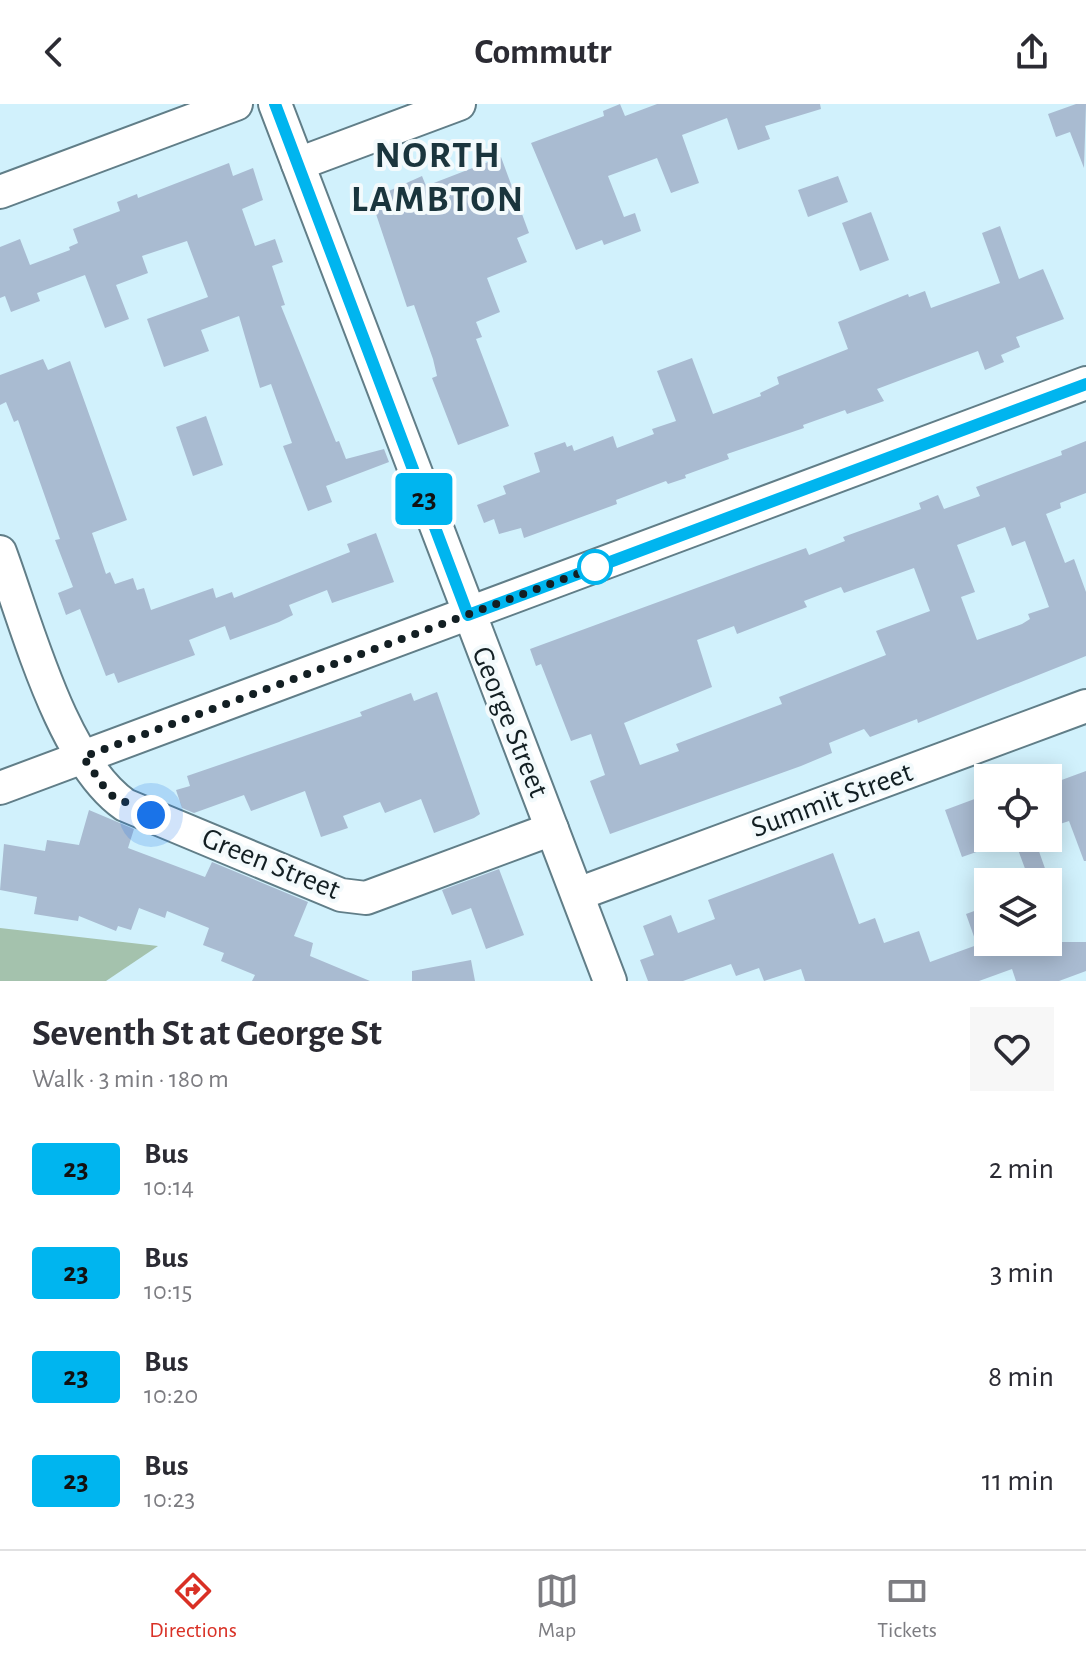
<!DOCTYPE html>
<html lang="en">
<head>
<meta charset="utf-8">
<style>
	body { margin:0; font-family:"Alegreya Sans",sans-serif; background:#f7f7f7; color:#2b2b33; height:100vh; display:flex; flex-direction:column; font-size:30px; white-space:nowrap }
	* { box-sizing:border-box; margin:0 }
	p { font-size:26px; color:#7c7c81 }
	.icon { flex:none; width:44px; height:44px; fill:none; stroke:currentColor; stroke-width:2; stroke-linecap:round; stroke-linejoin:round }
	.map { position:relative; height:877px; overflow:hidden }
	.drawer { display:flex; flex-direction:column; background:#fff; flex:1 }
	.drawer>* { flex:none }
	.badge { padding:0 16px; border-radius:6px; font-size:28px; line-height:52px }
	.fabs { position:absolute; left:974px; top:660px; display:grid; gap:16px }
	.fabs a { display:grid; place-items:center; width:88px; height:88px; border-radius:0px; background:#fff; box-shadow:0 4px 20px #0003; font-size:40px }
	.you { position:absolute; width:40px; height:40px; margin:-20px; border:6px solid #fff; border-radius:50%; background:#1a73e8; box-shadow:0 0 0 12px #1a73e833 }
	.map>.badge { position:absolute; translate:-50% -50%; box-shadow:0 0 0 4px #fff }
	.round { display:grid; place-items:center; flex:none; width:84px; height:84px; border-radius:0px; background:#f7f7f7 }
	.overview { display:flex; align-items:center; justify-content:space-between; height:136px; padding:0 32px }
	h1 { font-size:38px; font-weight:700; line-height:60px }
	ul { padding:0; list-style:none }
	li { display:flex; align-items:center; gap:24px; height:104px; padding:0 32px }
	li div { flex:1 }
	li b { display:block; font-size:30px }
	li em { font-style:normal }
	li .badge { min-width:88px; font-weight:700; text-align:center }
	header { display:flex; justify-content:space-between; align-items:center; height:104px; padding:0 32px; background:#fff; font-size:36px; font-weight:700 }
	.menu { display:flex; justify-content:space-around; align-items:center; height:112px; border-top:2px solid #e1e1e2; background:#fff; font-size:22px; color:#7c7c81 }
	.menu a { display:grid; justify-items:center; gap:4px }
	.menu .active { color:#d93025 }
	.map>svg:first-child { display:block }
</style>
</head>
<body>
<header><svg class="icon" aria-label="back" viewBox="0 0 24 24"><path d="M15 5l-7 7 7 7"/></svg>Commutr<svg class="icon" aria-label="share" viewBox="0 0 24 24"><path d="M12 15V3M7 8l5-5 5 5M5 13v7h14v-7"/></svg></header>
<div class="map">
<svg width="1086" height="877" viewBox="0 0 1086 877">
	<rect width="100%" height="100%" fill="#d1f1fc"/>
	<!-- green -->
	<path fill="#a4c2ad" d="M 0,824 L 158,842 L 106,877 L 0,877 Z"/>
	<!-- building -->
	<g fill="#a9bbd1" fill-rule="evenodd">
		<path d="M 620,0 L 625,12 L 657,0 L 820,0 L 821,5 L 765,22 L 770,35 L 738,46 L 727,14 L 682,31 L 699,79 L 671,89 L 657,54 L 608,72 L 624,113 L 635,109 L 641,127 L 604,141 L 602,136 L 576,146 L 531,39 L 604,12 L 603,7 Z"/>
		<path d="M 1076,0 L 1086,0 L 1084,64 L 1070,28 L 1056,33 L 1048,10 Z"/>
		<path d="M 501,53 L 529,129 L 517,134 L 527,158 L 487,174 L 500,208 L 476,218 L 482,233 L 476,235 L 509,322 L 458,341 L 432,274 L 437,272 L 433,255 L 414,201 L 407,203 L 371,95 L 422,72 L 426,82 Z"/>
		<path d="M 229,59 L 233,72 L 253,64 L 263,96 L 242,105 L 255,142 L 275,135 L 283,158 L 272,162 L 285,201 L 281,202 L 336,338 L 339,337 L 346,355 L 384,345 L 389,358 L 326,382 L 332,398 L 308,407 L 283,342 L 292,339 L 271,280 L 260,284 L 239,212 L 201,226 L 209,247 L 164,263 L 147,215 L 208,193 L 187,137 L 142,152 L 148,169 L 116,181 L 129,215 L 105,224 L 85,171 L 37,189 L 40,197 L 11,208 L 5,192 L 0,194 L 0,143 L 20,135 L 30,161 L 70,146 L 69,143 L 78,139 L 73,125 L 120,107 L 117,98 L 137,90 L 138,94 Z"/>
		<path d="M 838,72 L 848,98 L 808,113 L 798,86 Z"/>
		<path d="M 871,108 L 889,156 L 860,167 L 842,119 Z"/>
		<path d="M 1000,122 L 1019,175 L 1043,165 L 1064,215 L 1016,233 L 1020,243 L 1001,251 L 1004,258 L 985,266 L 978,247 L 877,285 L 884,297 L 847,310 L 845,306 L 803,321 L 804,324 L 727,350 L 729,355 L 685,371 L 686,374 L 668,380 L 666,377 L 616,396 L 617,400 L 524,434 L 521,424 L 499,430 L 494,415 L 484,419 L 477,401 L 506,390 L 503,382 L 540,368 L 534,349 L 565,338 L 567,343 L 572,341 L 574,347 L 613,332 L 617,344 L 654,330 L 652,325 L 676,317 L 657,267 L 692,254 L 713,310 L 761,292 L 760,289 L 779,280 L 777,273 L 848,245 L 838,218 L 908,190 L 909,193 L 925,187 L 931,204 L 1000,179 L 982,129 Z"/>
		<path d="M 43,255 L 48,266 L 70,257 L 127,416 L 92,429 L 106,470 L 110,468 L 115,480 L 133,474 L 137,486 L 144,484 L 151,506 L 213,484 L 216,494 L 232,488 L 234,494 L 350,448 L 347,440 L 376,429 L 394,478 L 332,499 L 327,486 L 289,501 L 293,511 L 279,518 L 230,536 L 225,522 L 189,536 L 195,551 L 118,579 L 114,569 L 106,572 L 80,505 L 66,511 L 58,489 L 73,483 L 55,436 L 60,435 L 18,316 L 14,318 L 6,298 L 0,301 L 0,271 Z"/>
		<path d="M 206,312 L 223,361 L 193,372 L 176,323 Z"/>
		<path d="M 1086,337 L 1086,389 L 1060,399 L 1061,404 L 1046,410 L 1065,459 L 1074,455 L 1086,488 L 1086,552 L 918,619 L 917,615 L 870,633 L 864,625 L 829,639 L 832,649 L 801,662 L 610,730 L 590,677 L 605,671 L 591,630 L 571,637 L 541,560 L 536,562 L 530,545 L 806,444 L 809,451 L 845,437 L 843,433 L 921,405 L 919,399 L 938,391 L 944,405 L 980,392 L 976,383 L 1062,351 L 1061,347 ZM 1005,423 L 1012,442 L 1025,437 L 1049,503 L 1028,510 L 1030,515 L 1022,520 L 977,536 L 961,493 L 975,488 L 957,441 ZM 914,464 L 930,507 L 876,527 L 886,551 L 779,593 L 782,600 L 676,640 L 679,647 L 640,661 L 624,619 L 712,583 L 697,536 L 734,522 L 737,530 L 807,503 L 804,497 L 841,483 L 844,489 Z"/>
		<path d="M 437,588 L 480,710 L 474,714 L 434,729 L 421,695 L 385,709 L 380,698 L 343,712 L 348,724 L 321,733 L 305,687 L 251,707 L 244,691 L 194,709 L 182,704 L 176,686 L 190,682 L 187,672 L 362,612 L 360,608 L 411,589 L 414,597 Z"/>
		<path d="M 1086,667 L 1086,757 L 1084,757 L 1069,717 L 1048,724 L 1048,681 Z"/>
		<path d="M 988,690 L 988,744 L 962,753 L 945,706 Z"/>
		<path d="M 89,706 L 134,725 L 128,744 L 205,773 L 212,758 L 308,798 L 294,832 L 313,839 L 310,852 L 370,877 L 252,877 L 255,871 L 221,857 L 224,849 L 203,841 L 209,824 L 167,807 L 165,814 L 139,804 L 131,826 L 118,822 L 116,827 L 79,812 L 78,817 L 34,810 L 37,793 L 0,786 L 4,740 L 45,747 L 47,736 L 79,741 Z"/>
		<path d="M 1035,736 L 1054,790 L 1048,792 L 1048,778 L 1030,778 L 1017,743 Z"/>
		<path d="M 833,749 L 859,820 L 875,814 L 884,839 L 919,827 L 930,858 L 977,841 L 966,810 L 988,802 L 988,838 L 1086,838 L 1086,867 L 1059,877 L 1016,877 L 1012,865 L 979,877 L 805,877 L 801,865 L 764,877 L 759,864 L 736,872 L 731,860 L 683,877 L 648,877 L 640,856 L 654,851 L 643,822 L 671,811 L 678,829 L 715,815 L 708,796 Z"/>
		<path d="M 499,765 L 524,831 L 486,845 L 471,804 L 452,811 L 442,786 Z"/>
		<path d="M 471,856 L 475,877 L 412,877 L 412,867 Z"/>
	</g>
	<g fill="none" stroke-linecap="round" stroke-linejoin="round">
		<defs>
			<g id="minor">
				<path d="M 275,0 L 610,877"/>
				<path d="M 298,60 L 459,0"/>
				<path d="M 0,88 L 236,0"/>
				<path d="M 0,448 C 27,521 62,657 125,701 L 341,791 L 366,794 L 552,725"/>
				<path d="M 0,684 L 1086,279"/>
				<path d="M 578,790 L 1086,602"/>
			</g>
		</defs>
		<!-- minor casing -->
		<use href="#minor" stroke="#617e88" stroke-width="36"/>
		<!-- minor -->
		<use href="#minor" stroke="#fff" stroke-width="32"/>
	</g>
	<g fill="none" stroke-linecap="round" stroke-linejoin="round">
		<defs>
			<path id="line" d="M 275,0 L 468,511 L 1086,280"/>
		</defs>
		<!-- line casing -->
		<use href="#line" stroke="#fff" stroke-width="18"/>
		<!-- line -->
		<use href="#line" stroke="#00b5ef" stroke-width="12"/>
		<!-- walk -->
		<path stroke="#131f23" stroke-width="8" stroke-dasharray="0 14.4" d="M 151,711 L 109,690 L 83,653 L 607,459 L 595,463"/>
	</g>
	<!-- markers -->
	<circle fill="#fff" stroke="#00b5ef" stroke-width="4" cx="595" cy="463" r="16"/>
	<g text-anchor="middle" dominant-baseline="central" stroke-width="8" stroke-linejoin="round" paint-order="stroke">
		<!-- street labels -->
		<g font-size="30" fill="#131f23" stroke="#f3fafc">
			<text transform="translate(510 618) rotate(68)">George Street</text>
			<text transform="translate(832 696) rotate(-20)">Summit Street</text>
			<text transform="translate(271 760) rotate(22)">Green Street</text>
		</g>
		<!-- district labels -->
		<g font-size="38" font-weight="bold" letter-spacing="2" fill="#1a353d" stroke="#f3fafc">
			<text x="438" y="52">NORTH<tspan x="438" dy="44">LAMBTON</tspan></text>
		</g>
	</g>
</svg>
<div class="fabs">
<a><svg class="icon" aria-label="locate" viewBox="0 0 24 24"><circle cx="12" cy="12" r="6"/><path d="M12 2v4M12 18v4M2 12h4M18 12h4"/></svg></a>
<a><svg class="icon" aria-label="layers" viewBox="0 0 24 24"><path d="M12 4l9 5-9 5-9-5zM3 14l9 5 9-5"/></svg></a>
</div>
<div class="you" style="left:151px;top:711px"></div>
<b class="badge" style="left:424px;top:395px;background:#00b5ef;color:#111">23</b>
</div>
<section class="drawer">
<div class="overview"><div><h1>Seventh St at George St</h1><p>Walk · 3 min · 180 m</p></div><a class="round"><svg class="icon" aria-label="heart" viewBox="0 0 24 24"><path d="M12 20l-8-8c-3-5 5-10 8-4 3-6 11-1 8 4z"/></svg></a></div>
<ul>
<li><span class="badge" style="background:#00b5ef;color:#111">23</span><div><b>Bus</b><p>10:14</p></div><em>2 min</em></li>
<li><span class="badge" style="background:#00b5ef;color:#111">23</span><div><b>Bus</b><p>10:15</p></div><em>3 min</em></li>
<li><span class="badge" style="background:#00b5ef;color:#111">23</span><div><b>Bus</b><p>10:20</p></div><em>8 min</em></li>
<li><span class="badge" style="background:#00b5ef;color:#111">23</span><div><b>Bus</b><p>10:23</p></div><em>11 min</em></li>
</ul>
</section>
<nav class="menu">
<a class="active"><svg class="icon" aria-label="directions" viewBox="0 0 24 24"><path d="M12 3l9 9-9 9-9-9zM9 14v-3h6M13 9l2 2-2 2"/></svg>Directions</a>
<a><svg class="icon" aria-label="map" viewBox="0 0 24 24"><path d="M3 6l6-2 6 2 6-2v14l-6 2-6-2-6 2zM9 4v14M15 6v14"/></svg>Map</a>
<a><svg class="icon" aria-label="tickets" viewBox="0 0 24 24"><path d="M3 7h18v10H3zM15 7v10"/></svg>Tickets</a>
</nav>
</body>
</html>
